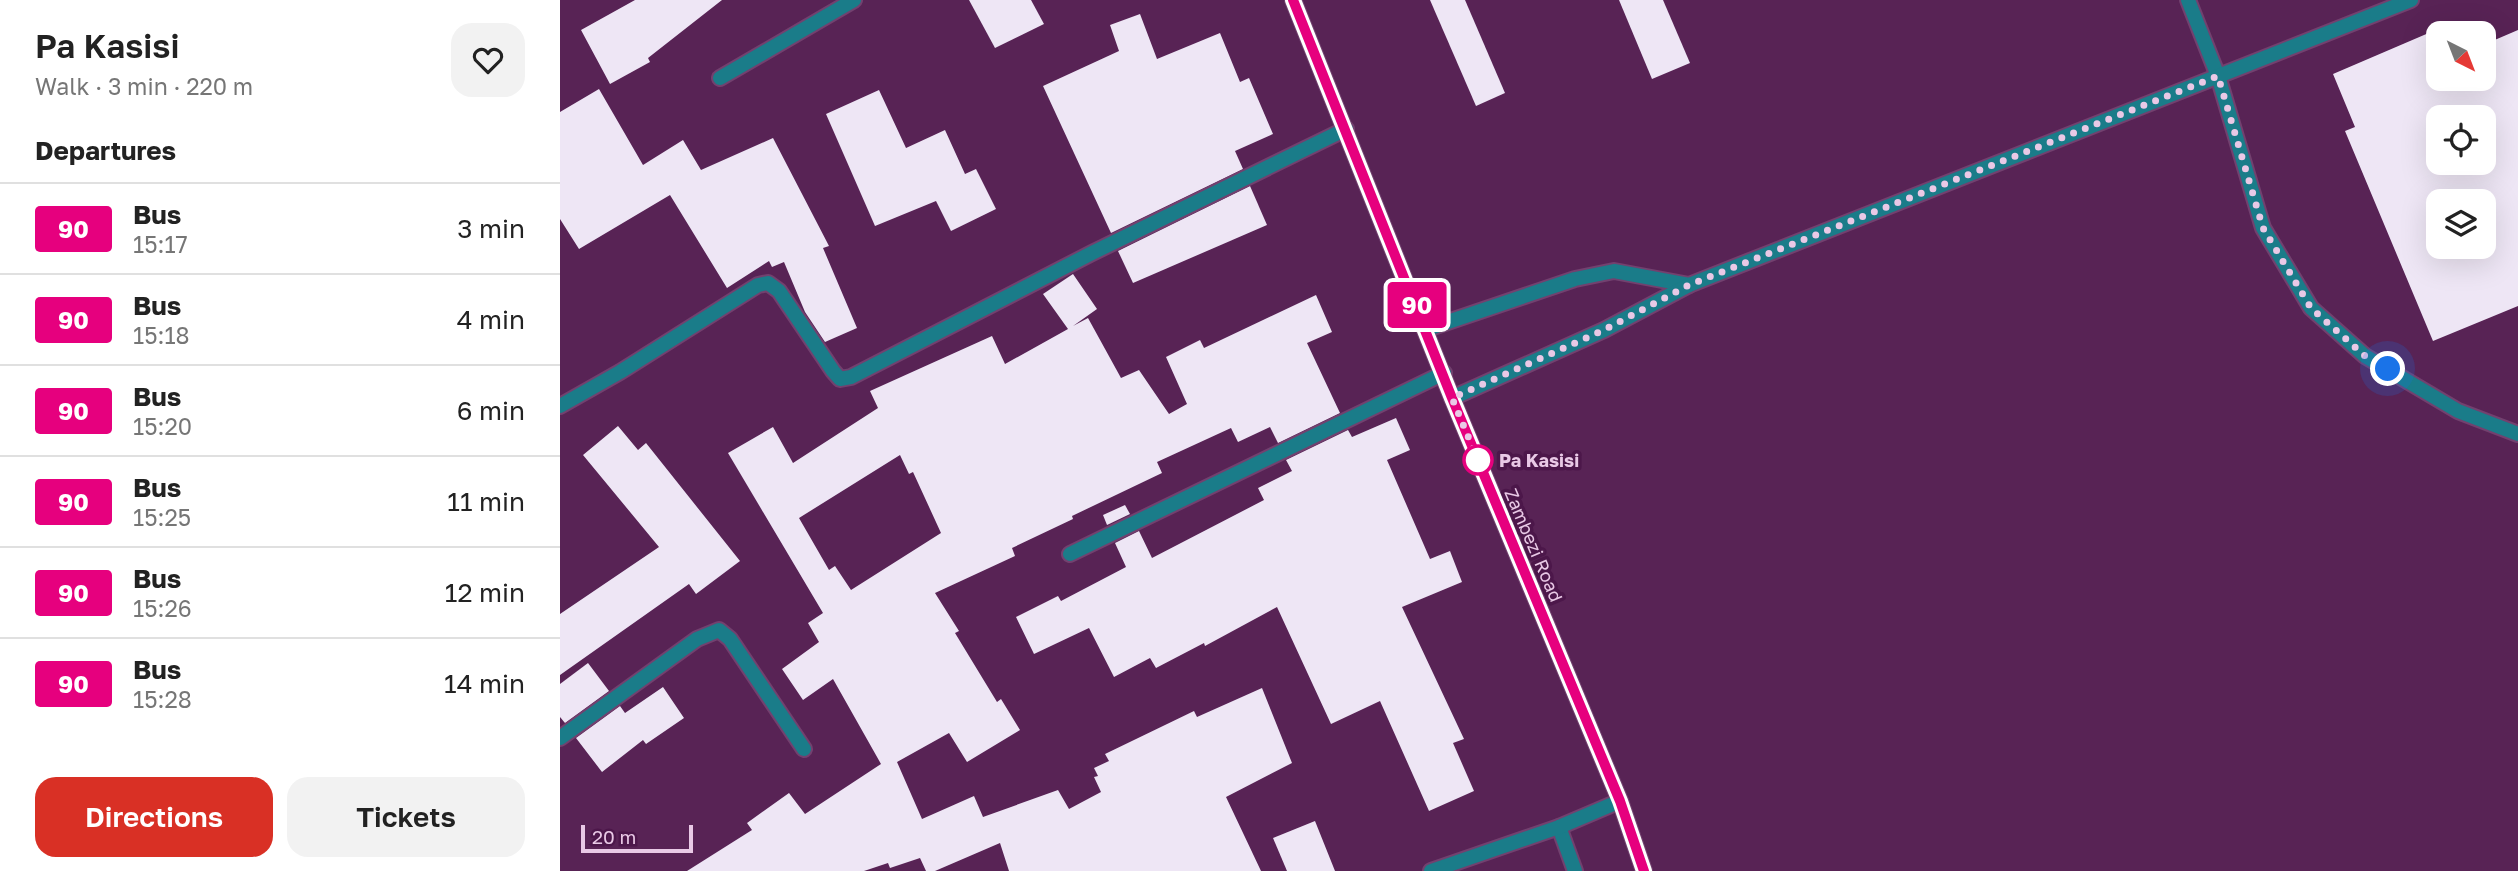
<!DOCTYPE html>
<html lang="en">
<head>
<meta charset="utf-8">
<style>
	body { margin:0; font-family:"Golos Text",sans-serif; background:#f2f2f2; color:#222; height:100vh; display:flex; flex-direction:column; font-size:26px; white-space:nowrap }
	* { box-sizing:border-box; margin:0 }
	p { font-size:23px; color:#767676 }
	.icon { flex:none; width:38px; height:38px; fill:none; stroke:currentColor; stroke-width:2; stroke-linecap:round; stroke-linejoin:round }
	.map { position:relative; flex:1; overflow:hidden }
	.sheet { display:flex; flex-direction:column; background:#fff; width:560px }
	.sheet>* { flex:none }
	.badge { padding:0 14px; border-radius:5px; font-size:24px; line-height:46px }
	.needle { width:46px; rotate:138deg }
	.fabs { position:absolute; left:1866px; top:21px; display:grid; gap:14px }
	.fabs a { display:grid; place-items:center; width:70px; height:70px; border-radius:14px; background:#fff; box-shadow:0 7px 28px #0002; font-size:35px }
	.scale { position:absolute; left:21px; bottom:18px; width:112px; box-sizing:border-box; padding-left:7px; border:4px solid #e9c9e6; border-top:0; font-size:19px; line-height:24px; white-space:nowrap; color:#e9c9e6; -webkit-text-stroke:5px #4c174a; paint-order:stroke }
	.you { position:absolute; width:35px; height:35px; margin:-18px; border:5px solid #fff; border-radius:50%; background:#1a73e8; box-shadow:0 0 0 10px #1a73e833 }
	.map>.badge { position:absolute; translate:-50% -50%; box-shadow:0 0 0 4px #fff }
	h2 { padding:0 35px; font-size:26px; line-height:63px }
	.round { display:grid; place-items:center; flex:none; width:74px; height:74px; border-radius:21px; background:#f2f2f2 }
	.headline { display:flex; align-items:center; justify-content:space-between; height:119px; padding:0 35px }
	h1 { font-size:33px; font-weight:600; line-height:52px }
	.cta { display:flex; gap:14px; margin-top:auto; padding:14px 35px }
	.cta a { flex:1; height:80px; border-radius:21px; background:#d93025; color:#fff; font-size:28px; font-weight:600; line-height:80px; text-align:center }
	.cta a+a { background:#f2f2f2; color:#222 }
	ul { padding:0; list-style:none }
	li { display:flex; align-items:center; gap:21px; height:91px; padding:0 35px; border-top:2px solid #e0e0e0 }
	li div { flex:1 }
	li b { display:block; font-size:26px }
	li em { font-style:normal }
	li .badge { min-width:77px; font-weight:700; text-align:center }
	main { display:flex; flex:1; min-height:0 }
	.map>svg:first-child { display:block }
</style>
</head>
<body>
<main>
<section class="sheet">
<div class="headline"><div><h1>Pa Kasisi</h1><p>Walk · 3 min · 220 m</p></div><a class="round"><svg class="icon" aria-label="heart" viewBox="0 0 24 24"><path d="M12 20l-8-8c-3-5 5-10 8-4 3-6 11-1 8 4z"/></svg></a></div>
<h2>Departures</h2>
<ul>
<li><span class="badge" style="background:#e6007e;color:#fff">90</span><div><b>Bus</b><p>15:17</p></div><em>3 min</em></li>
<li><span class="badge" style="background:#e6007e;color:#fff">90</span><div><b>Bus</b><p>15:18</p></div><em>4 min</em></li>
<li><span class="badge" style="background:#e6007e;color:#fff">90</span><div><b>Bus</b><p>15:20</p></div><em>6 min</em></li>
<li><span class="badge" style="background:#e6007e;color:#fff">90</span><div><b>Bus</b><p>15:25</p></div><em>11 min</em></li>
<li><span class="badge" style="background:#e6007e;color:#fff">90</span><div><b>Bus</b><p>15:26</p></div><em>12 min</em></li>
<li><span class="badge" style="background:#e6007e;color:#fff">90</span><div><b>Bus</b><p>15:28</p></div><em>14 min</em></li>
</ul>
<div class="cta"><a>Directions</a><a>Tickets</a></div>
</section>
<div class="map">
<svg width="1958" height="871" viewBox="0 0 1958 871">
	<rect width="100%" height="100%" fill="#582355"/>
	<!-- building -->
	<g fill="#eee6f5" fill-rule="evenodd">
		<path d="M 75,0 L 162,0 L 88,58 L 90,62 L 50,84 L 21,30 Z"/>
		<path d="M 409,0 L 471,0 L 484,24 L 435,48 Z"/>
		<path d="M 870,0 L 905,0 L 945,93 L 916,106 Z"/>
		<path d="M 1059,0 L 1103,0 L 1130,63 L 1092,79 Z"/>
		<path d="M 580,14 L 597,59 L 660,33 L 680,82 L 689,78 L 713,134 L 675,151 L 683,169 L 551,233 L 483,86 L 559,51 L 550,25 Z"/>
		<path d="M 1878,29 L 1878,79 L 1923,79 L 1923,45 L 1958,30 L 1958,306 L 1873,341 L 1785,131 L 1795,127 L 1773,74 ZM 1878,117 L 1923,117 L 1923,163 L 1878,163 ZM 1878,201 L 1923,201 L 1923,247 L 1878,247 Z"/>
		<path d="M 39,89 L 83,165 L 123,140 L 141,170 L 213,138 L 269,246 L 263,248 L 297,328 L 265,342 L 245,312 L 224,262 L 212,267 L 209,261 L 167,288 L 110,195 L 19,249 L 0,219 L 0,112 Z"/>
		<path d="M 319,90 L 346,148 L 385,130 L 405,174 L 416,169 L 436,209 L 391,231 L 376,201 L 315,226 L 266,114 Z"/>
		<path d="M 690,186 L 707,225 L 573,283 L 558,251 Z"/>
		<path d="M 513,274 L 537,309 L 513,326 L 528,318 L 561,378 L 579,370 L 609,414 L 627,404 L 606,357 L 640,340 L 644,348 L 756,295 L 772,332 L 747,343 L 780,413 L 718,443 L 710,427 L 678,442 L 671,428 L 597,462 L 602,473 L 512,516 L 513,519 L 452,548 L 455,556 L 375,593 L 399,631 L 395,633 L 437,702 L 441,699 L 460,730 L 407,762 L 389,733 L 337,762 L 362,819 L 414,796 L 423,817 L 498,790 L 509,809 L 541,792 L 534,777 L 538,776 L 534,768 L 549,761 L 545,754 L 634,711 L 637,717 L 702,688 L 732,763 L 666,797 L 701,871 L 449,871 L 440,843 L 375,871 L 366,871 L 360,858 L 330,868 L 328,863 L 304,871 L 127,871 L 192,830 L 187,823 L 229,793 L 245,814 L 321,764 L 273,679 L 243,700 L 222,669 L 259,642 L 248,623 L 263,613 L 168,453 L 213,427 L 233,463 L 318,408 L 310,391 L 432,336 L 445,364 L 508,329 L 483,294 ZM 340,455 L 349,474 L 353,472 L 381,533 L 291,590 L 275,566 L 269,570 L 239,518 Z"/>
		<path d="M 836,418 L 850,450 L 827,460 L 870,559 L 890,551 L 902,582 L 842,607 L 904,739 L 893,743 L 914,791 L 869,811 L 820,701 L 771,724 L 717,607 L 645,646 L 644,643 L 596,668 L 590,658 L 554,677 L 529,628 L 474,654 L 456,617 L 498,596 L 501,601 L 566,567 L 555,543 L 579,531 L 592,558 L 704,500 L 698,488 L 732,471 L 726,460 L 788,430 L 792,437 Z"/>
		<path d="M 58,426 L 78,450 L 86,443 L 180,561 L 136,594 L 129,584 L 0,675 L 0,614 L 99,547 L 23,455 Z"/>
		<path d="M 565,505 L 570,514 L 547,525 L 543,515 Z"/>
		<path d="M 28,663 L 49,691 L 5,723 L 0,717 L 0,684 Z"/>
		<path d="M 103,687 L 124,718 L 86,744 L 83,740 L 42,772 L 16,738 L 60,706 L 65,713 Z"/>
		<path d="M 755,821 L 775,871 L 727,871 L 713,838 Z"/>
	</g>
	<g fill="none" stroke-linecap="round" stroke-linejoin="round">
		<defs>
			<g id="service">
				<path d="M 1628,0 L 1658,76 L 1703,228 L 1751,308 L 1805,356 L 1898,411 L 1958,434"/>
				<path d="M 867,329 L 1015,279 L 1054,271 L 1129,285"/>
				<path d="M 892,398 L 1044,330 L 1129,285 L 1851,0"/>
				<path d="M 999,827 L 1015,871"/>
			</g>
			<g id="minor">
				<path d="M 160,78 L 294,0"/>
				<path d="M 0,406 L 60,372 L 198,285 L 208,283 L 219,291 L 273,371 L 280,379 L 291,377 L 532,253 L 786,129"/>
				<path d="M 510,554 L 884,373"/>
				<path d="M 0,738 L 137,639 L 159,630 L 170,639 L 244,749"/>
				<path d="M 871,871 L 999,827 L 1060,801"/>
			</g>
			<path id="secondary" d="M 733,0 L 892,398 L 1060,801 L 1084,871"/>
		</defs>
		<!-- service casing -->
		<use href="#service" stroke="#72416f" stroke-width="18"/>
		<!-- minor casing -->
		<use href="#minor" stroke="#72416f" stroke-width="18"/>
		<!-- secondary casing -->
		<use href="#secondary" stroke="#72416f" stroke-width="18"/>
		<!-- service -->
		<use href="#service" stroke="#1a7c89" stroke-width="14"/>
		<!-- minor -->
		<use href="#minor" stroke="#1a7c89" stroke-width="14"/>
		<!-- secondary -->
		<use href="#secondary" stroke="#1a9bac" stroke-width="14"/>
	</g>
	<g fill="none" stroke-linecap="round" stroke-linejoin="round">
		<defs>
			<path id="line" d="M 733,0 L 892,398 L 1060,801 L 1084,871"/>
		</defs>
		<!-- line casing -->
		<use href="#line" stroke="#fff" stroke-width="16"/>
		<!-- line -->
		<use href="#line" stroke="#e6007e" stroke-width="10"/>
		<!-- walk -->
		<path stroke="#e9c9e6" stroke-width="7" stroke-dasharray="0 12.6" d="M 918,460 L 892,398 L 1044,330 L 1129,285 L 1658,76 L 1703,228 L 1751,308 L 1805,356 L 1828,369"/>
	</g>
	<!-- markers -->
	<circle fill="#fff" stroke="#e6007e" stroke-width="3.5" cx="918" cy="460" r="14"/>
	<g text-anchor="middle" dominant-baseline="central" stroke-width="7" stroke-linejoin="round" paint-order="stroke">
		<!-- stop labels -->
		<g font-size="18" font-weight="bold" fill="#e9c9e6" stroke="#4c174a" text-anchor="start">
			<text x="939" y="460">Pa Kasisi</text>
		</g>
		<!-- street labels -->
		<g font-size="18" fill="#e9c9e6" stroke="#4c174a">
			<text transform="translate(974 545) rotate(67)">Zambezi Road</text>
		</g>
	</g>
</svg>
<div class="fabs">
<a><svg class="needle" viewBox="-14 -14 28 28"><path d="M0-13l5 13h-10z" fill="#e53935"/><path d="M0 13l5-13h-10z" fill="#767676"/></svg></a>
<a><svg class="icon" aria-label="locate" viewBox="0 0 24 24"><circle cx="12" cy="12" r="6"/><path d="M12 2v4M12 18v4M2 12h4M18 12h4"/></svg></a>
<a><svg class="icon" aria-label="layers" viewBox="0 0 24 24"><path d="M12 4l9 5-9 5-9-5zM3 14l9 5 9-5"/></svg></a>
</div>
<div class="scale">20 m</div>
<div class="you" style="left:1828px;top:369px"></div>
<b class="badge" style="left:857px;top:305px;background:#e6007e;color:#fff">90</b>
</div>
</main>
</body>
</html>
